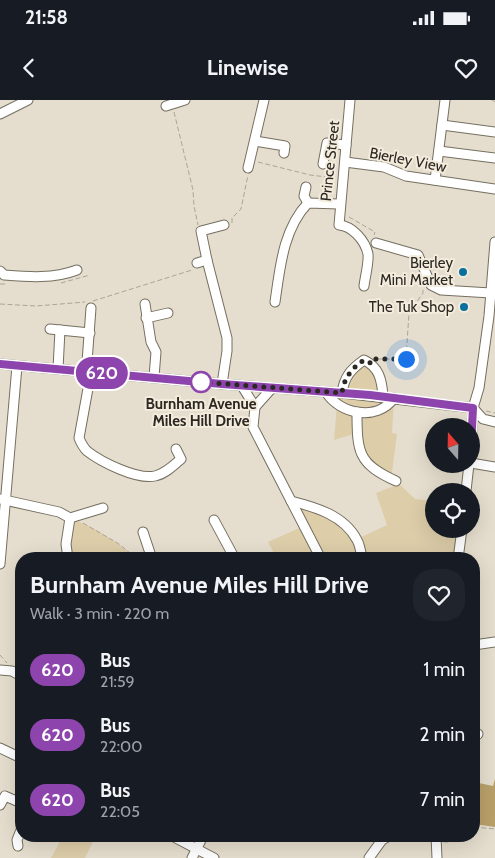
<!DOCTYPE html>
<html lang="en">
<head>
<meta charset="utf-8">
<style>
	body { margin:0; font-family:Cabin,sans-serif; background:#20242c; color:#f1f3f6; height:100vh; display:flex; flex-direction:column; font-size:19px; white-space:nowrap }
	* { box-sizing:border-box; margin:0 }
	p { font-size:16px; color:#9ea1a6 }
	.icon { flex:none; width:28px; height:28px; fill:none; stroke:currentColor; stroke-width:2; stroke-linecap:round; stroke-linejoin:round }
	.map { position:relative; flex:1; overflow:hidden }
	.side { position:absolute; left:15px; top:452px; width:465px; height:290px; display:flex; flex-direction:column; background:#171b24; border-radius:20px; box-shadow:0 5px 20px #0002 }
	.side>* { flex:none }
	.badge { padding:0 10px; border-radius:16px; font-size:18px; line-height:32px }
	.needle { width:32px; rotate:340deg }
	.controls { position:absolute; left:425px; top:318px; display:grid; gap:10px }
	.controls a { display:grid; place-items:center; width:55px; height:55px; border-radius:50%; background:#171b24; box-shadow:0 5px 20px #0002; font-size:25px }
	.you { position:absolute; width:25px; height:25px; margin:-12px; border:4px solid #fff; border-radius:50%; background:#1a73e8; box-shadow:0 0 0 8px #1a73e833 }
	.map>.badge { position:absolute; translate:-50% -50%; box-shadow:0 0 0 2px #fff }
	.round { display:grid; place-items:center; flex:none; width:52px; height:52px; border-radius:20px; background:#20242c }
	.headline { display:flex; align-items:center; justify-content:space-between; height:85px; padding:0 15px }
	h1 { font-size:24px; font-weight:700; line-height:38px }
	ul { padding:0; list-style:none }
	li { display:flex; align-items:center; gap:15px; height:65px; padding:0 15px }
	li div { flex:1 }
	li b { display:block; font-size:19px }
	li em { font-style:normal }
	li .badge { min-width:55px; font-weight:700; text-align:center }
	.status { display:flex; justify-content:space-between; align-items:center; height:35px; padding:0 25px; background:#171b24; direction:ltr }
	.status svg { height:14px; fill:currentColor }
	header { display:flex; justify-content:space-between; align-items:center; height:65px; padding:0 15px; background:#171b24; font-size:22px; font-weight:700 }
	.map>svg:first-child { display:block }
</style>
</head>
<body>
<div class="status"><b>21:58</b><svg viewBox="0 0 49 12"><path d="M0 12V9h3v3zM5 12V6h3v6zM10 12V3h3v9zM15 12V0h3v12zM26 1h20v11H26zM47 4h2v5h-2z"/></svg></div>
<header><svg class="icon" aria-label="back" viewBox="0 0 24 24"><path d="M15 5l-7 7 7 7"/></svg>Linewise<svg class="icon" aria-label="heart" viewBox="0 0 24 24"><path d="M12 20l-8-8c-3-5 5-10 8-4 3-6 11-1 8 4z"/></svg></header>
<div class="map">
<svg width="495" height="758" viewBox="0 0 495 758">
	<rect width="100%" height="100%" fill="#e5dece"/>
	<!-- green -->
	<g fill="#ddcda9">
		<path d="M 373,264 L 383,296 L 394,298 L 392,333 L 397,334 L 391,379 L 367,365 L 357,333 L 334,340 L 337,305 L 329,296 L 342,293 L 357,265 Z"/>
		<path d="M 399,384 L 415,399 L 434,401 L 434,429 L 462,429 L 458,459 L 393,459 L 393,457 L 277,459 L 268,442 L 304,426 L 291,401 L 315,407 L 357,439 L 387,425 L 376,393 Z"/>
		<path d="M 70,418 C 96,428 116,441 137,459 L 68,459 Z"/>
		<path d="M 63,736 L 93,736 L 95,737 L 85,758 L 51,758 Z"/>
	</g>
	<!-- forest -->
	<path fill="#b9a06a" d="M 495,679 L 495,727 L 474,724 L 474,682 L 493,686 Z"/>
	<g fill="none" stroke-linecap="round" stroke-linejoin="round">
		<defs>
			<g id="minor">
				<path d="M 350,0 L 339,125 C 352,126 365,140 368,154 C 369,163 365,177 364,186"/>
				<path d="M 166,6 L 185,0"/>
				<path d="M 0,14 L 28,0"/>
				<path d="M 442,25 L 495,32"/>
				<path d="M 255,41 L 285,46 L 284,53"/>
				<path d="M 439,51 L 495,58"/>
				<path d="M 345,62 L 384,67 L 406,76 L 495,89"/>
				<path d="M 323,64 L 327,43 L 346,45"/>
				<path d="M 248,68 L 264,0"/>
				<path d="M 435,80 L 445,0"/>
				<path d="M 306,87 L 304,96 L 308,103"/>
				<path d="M 376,143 L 418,155 L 431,185 L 441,190 L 491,193"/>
				<path d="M 207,160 L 227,238 L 227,251 L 222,284"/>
				<path d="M 197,163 L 207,160 L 201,131 L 224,125"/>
				<path d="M 0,171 L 4,175 C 29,177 53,179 77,170"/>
				<path d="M 275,202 C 280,168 283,129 308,103 L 339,104"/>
				<path d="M 145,204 L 151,242 L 156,252 L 154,277"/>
				<path d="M 146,218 L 168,213"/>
				<path d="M 50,229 L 60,230"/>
				<path d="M 87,262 L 91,208"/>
				<path d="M 0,264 L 222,284 L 342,293 L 473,308"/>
				<path d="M 58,269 L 60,230 L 90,233"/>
				<path d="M 91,272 L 79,338 C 81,343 84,348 87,351 C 101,362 137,380 155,376 C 165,374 173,366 181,359 L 176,349"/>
				<path d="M 242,286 L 255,307 L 253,327 L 321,459"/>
				<path d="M 326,292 C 339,314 377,322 394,298"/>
				<path d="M 342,293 C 344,277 351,269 364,260 C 379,267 382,280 383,297"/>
				<path d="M 255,307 L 272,288"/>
				<path d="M 473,308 L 483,319 L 495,322"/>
				<path d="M 357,312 C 357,352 358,364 396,381"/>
				<path d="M 471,346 L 473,308 L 479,288 L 489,216 L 495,142"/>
				<path d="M 471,363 L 495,367"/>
				<path d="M 466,391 L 469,364"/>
				<path d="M 0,399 L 59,412 L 70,418 L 66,444 L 68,459"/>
				<path d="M 291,401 C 315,407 344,415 357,440 C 360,445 361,453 362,459"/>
				<path d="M 70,418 L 103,408"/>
				<path d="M 214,420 L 235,459"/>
				<path d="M 143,432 L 152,459"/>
				<path d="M 458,459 L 462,429"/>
				<path d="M 0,464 L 17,266"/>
				<path d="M 474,545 L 495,542"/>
				<path d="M 0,570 L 12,571 L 21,576"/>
				<path d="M 474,634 L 478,634"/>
				<path d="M 0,648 L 21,658"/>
				<path d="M 0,705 L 5,696 L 21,703"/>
				<path d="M 172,736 L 214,758"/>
				<path d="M 436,736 L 437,758"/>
				<path d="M 18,746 L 17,740 L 21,730"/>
				<path d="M 192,758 L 203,736"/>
				<path d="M 369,758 L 382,740 L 389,736"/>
			</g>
		</defs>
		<!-- minor casing -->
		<use href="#minor" stroke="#756f61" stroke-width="11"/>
		<!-- path -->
		<g stroke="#aaa598" stroke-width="1" stroke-dasharray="5 2.5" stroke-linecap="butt">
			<path d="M 492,0 L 495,2"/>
			<path d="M 174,12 L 193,90 L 194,106 L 198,125"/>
			<path d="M 258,62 L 310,75 L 335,78"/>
			<path d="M 349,117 L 375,132 L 374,135"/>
			<path d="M 232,123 L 232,118 L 241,109 L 248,75"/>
			<path d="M 61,183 L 90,175"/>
			<path d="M 0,184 L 5,184"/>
			<path d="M 93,201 L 192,170"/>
			<path d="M 0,204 L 36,206 L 85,202"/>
			<path d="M 377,259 L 406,259 L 409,213 L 423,193 L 423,188"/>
			<path d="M 407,259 L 415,268"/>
			<path d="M 486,311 L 495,313"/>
			<path d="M 83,423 L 119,444 L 137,459"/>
			<path d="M 0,555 L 7,563"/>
			<path d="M 474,727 L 495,729"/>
			<path d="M 444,742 L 448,742 L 452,736"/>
		</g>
		<!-- minor -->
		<use href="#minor" stroke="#fff" stroke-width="9"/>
	</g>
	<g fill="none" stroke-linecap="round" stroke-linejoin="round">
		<defs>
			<path id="line" d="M 0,264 L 222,284 L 370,295 L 473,308 L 471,346"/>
		</defs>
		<!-- line casing -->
		<use href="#line" stroke="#fff" stroke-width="11"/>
		<!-- line -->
		<use href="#line" stroke="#8e44ad" stroke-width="8"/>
		<!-- walk -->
		<path stroke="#2b2823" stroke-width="5" stroke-dasharray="0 9" d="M 201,282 L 342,293 C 344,278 351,269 364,260 L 373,264 L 376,259 L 406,259"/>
	</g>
	<!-- markers -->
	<g fill="#0a709d" stroke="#f3ebdb" stroke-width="2">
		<circle cx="463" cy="172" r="5"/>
		<circle cx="464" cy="207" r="5"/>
	</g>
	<circle fill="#fff" stroke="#8e44ad" stroke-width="2.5" cx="201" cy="282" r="10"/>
	<g text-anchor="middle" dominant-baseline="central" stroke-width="4" stroke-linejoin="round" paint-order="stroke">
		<!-- street labels -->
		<g font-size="15" fill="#2b2823" stroke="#f3ebdb">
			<text transform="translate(408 60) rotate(11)">Bierley View</text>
			<text transform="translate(330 61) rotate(-84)">Prince Street</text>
		</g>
		<!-- poi labels -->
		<g font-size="15" fill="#2b2823" stroke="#f3ebdb" text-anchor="end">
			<text x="453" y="163">Bierley<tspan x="453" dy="17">Mini Market</tspan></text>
			<text x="454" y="207">The Tuk Shop</text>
		</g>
		<!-- stop labels -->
		<g font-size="15" font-weight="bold" fill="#2b2823" stroke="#f3ebdb">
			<text x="201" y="304">Burnham Avenue<tspan x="201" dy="17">Miles Hill Drive</tspan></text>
		</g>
	</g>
</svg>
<div class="controls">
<a><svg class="needle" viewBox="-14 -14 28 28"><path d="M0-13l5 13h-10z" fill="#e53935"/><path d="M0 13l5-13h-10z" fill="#9ea1a6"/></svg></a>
<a><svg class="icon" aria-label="locate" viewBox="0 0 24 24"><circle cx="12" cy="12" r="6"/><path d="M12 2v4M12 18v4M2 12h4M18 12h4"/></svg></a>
</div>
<div class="you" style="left:406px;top:259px"></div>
<b class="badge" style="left:102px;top:273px;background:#8e44ad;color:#fff">620</b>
<section class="side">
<div class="headline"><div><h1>Burnham Avenue Miles Hill Drive</h1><p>Walk · 3 min · 220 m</p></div><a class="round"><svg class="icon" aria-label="heart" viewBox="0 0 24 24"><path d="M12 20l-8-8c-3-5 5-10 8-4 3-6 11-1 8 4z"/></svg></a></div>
<ul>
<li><span class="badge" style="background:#8e44ad;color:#fff">620</span><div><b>Bus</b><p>21:59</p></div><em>1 min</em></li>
<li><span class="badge" style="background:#8e44ad;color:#fff">620</span><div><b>Bus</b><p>22:00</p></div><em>2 min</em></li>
<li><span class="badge" style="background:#8e44ad;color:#fff">620</span><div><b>Bus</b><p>22:05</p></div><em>7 min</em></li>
</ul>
</section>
</div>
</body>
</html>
